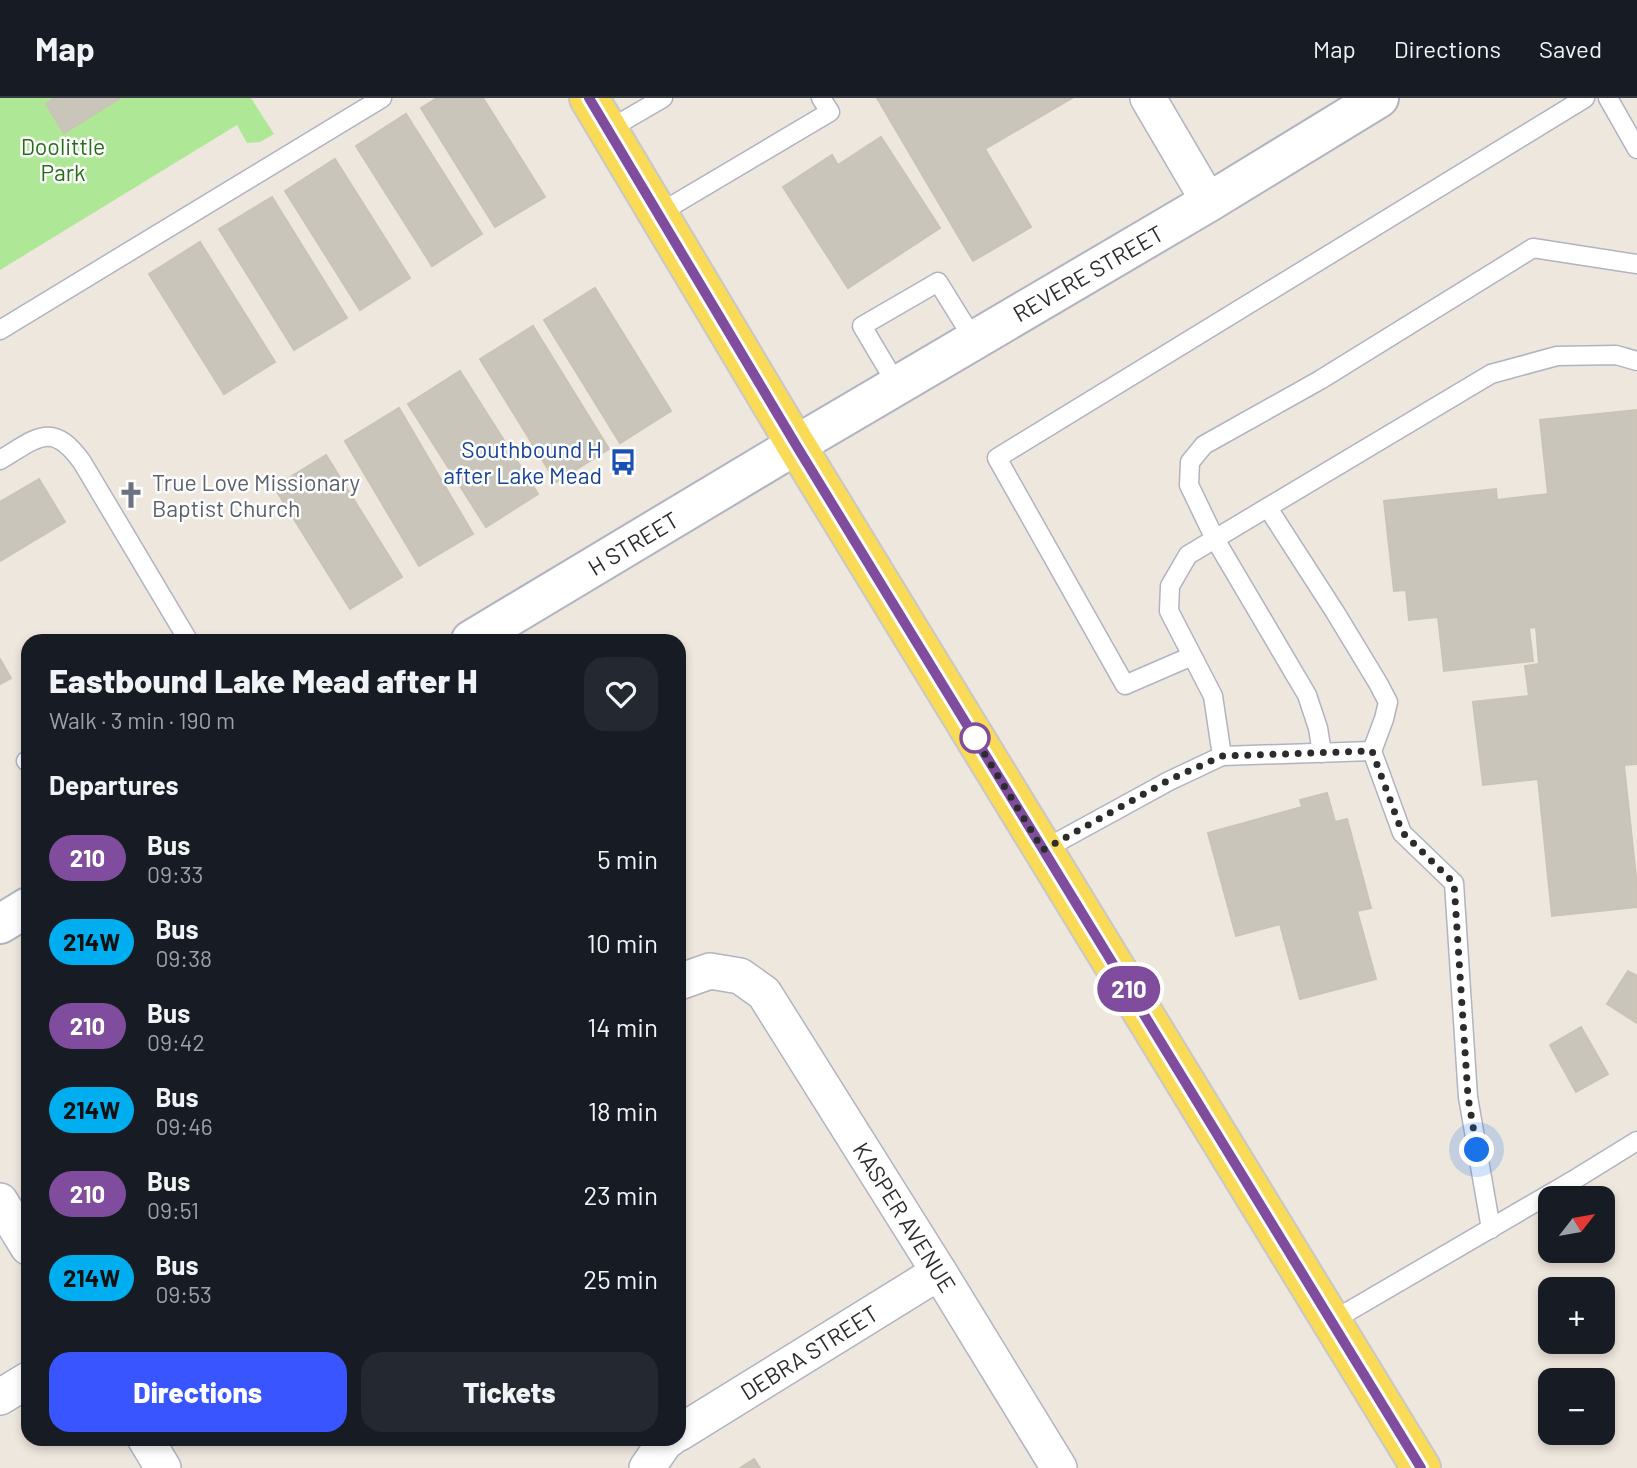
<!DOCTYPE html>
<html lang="en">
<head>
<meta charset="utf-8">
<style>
	body { margin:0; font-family:Barlow,sans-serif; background:#242831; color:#f1f3f6; height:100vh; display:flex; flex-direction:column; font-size:26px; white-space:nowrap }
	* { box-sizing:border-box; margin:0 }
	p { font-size:23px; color:#9ea1a6 }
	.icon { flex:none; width:38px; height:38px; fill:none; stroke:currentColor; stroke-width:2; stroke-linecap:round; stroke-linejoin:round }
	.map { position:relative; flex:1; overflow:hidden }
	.sheet { position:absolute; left:21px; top:536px; width:665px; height:812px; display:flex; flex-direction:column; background:#171b24; border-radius:21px; box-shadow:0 4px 10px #0003 }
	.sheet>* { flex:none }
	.badge { padding:0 14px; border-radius:23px; font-size:24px; line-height:46px }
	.needle { width:46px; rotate:59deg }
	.fabs { position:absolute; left:1538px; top:1088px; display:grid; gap:14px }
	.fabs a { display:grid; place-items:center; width:77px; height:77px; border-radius:14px; background:#171b24; box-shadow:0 4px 10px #0003; font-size:35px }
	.you { position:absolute; width:35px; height:35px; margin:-18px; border:5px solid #fff; border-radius:50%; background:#1a73e8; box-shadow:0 0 0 10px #1a73e833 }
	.map>.badge { position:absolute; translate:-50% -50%; box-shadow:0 0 0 4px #fff }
	h2 { padding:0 28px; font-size:26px; line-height:63px }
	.round { display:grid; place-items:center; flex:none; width:74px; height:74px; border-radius:21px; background:#242831 }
	.headline { display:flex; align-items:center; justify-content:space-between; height:119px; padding:0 28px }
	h1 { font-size:33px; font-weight:800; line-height:52px }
	.cta { display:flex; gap:14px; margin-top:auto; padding:14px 28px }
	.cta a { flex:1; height:80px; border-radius:21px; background:#3955ff; color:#fff; font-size:28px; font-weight:800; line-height:80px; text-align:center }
	.cta a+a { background:#242831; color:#f1f3f6 }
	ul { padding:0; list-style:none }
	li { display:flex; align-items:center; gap:21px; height:84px; padding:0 28px }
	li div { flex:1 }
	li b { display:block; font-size:26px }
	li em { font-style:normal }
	li .badge { min-width:77px; font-weight:700; text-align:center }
	header { display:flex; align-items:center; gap:42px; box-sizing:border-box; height:98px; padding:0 35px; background:#171b24; border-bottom:2px solid #363941 }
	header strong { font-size:33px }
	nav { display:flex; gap:38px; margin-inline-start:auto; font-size:24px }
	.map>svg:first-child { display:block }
</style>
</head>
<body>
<header>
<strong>Map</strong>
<nav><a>Map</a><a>Directions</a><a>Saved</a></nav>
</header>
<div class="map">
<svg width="1637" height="1370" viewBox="0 0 1637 1370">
	<rect width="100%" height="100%" fill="#eee7dd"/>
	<!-- green -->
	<path fill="#aee896" d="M 0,0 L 251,0 L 274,36 L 260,44 L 247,45 L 237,27 L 0,172 Z"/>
	<!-- building -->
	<g fill="#c9c5bb" stroke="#cac4b6" stroke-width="2">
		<path d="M 55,0 L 120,0 L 64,35 L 46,6 Z"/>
		<path d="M 437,0 L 483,0 L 545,99 L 495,129 L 421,10 Z"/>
		<path d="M 877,0 L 1072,0 L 985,51 L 1031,129 L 973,163 Z"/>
		<path d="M 406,16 L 482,136 L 432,168 L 356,48 Z"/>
		<path d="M 881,39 L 940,130 L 848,190 L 783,89 L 832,57 L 838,67 Z"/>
		<path d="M 335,61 L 410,180 L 360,212 L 285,93 Z"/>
		<path d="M 272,99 L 347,220 L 294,252 L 219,131 Z"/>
		<path d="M 200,144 L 275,264 L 224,296 L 149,176 Z"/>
		<path d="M 595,190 L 671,313 L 620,345 L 544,222 Z"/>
		<path d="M 533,228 L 609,351 L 556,384 L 480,261 Z"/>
		<path d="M 460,273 L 538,396 L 486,429 L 408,306 Z"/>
		<path d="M 399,310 L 473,436 L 419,468 L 345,343 Z"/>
		<path d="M 1637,312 L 1637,666 L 1624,667 L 1637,788 L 1637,809 L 1552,818 L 1538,681 L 1483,687 L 1473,604 L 1529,598 L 1525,568 L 1539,566 L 1536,529 L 1529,530 L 1533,563 L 1444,573 L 1438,519 L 1409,522 L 1406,492 L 1394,493 L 1384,403 L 1496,391 L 1497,402 L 1548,396 L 1540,322 Z"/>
		<path d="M 326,357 L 402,479 L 350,511 L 274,389 Z"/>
		<path d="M 39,381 L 65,424 L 0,463 L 0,404 Z"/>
		<path d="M 0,561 L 11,580 L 0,586 Z"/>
		<path d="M 1327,695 L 1335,724 L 1347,721 L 1371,810 L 1357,813 L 1376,881 L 1300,901 L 1280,826 L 1236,838 L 1208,735 L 1302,709 L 1300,702 Z"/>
		<path d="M 1628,873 L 1637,878 L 1637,925 L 1607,906 Z"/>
		<path d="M 1581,929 L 1608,976 L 1576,994 L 1550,947 Z"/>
		<path d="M 754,1361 L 760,1370 L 740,1370 Z"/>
	</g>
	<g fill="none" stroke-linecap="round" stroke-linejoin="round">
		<defs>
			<g id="lane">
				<path d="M 1608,0 L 1637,51"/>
				<path d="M 608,32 L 663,0"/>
				<path d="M 658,116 L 830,14 L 821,0"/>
				<path d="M 0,232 L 382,0"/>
				<path d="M 897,287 L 862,228 L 938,184 L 974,242"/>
				<path d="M 0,362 C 37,340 52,322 82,364 L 188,542"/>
				<path d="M 1268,410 L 1335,514 L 1378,585 L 1388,604 L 1384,621 L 1372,653"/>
				<path d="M 1192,558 L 1125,587 L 997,360 L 1585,0"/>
				<path d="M 1322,655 L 1318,630 L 1307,597 L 1215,441 L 1189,387 L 1190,364 L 1204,347 L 1320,282 L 1533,150 L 1637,166"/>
				<path d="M 1222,658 L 1372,653 L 1402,735 L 1454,785 L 1468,999 L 1491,1131"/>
				<path d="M 26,663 L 28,662"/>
				<path d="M 1043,752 L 1169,683 L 1222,658 L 1213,598 L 1169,513 L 1170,488 L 1188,457 L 1491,276 L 1557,258 L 1616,257 L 1637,263"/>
				<path d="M 1332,1223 L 1577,1080 L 1637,1043"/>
			</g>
			<g id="street">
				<path d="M 1148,0 L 1209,104"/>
				<path d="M 679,884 L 710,873 L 740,878 L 764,895 L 939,1174 L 1059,1370"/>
				<path d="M 0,1103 L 28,1149"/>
				<path d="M 0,1299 L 28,1282"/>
				<path d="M 679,1335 L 939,1174"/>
				<path d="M 145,1340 L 163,1370"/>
				<path d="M 647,1370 L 665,1344 L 671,1340"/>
			</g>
			<g id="secondary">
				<path d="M 471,542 L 796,347 L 1209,104 L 1379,0"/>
				<path d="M 0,826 L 28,809"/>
			</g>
			<path id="primary" d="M 589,0 L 796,347 L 1421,1370"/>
		</defs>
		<!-- lane casing -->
		<use href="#lane" stroke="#b1b3c0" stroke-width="21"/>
		<!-- street casing -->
		<use href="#street" stroke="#b1b3c0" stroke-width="38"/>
		<!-- secondary casing -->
		<use href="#secondary" stroke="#b1b3c0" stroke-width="42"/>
		<!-- primary casing -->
		<use href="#primary" stroke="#c8c8c8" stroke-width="42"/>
		<!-- lane -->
		<use href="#lane" stroke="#fff" stroke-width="18"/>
		<!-- street -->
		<use href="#street" stroke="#fff" stroke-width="35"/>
		<!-- secondary -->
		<use href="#secondary" stroke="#fff" stroke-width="38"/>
		<!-- primary -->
		<use href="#primary" stroke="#f9db57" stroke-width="38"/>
	</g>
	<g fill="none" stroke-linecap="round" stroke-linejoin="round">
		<defs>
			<path id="line" d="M 589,0 L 796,347 L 1421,1370"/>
		</defs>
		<!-- line casing -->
		<use href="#line" stroke="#fff" stroke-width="16"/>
		<!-- line -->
		<use href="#line" stroke="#804c9e" stroke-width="10"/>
		<!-- walk -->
		<path stroke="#2c2c2c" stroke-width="7" stroke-dasharray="0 12.6" d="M 975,640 L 970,632 L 1043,752 L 1169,682 L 1222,658 L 1372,653 L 1402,734 L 1454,785 L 1468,999 L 1477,1052"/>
	</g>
	<!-- icons -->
	<defs>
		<symbol id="bus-bare" viewBox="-9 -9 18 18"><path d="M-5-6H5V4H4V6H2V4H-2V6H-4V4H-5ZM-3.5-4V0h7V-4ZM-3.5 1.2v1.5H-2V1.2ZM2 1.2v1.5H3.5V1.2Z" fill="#1a4fb4" stroke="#fff" stroke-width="2.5" paint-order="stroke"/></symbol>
		<symbol id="church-bare" viewBox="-9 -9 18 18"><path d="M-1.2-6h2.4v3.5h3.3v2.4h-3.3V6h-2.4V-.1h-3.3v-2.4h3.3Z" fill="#6b7280" stroke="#fff" stroke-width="2.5" paint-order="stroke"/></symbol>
	</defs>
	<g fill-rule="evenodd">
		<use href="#bus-bare" x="604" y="345" width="38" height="38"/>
		<use href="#church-bare" x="112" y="378" width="38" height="38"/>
	</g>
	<!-- markers -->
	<circle fill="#fff" stroke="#804c9e" stroke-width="3.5" cx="975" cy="640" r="14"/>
	<g text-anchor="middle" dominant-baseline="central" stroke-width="5" stroke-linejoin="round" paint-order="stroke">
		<!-- park labels -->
		<g font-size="23" fill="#246e16" stroke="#fff">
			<text x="63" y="48">Doolittle<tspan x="63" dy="26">Park</tspan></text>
		</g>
		<!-- street labels -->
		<g font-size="23" fill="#2c2c2c" stroke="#fff">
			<text transform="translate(1088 175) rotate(-30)">REVERE STREET</text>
			<text transform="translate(633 445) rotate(-31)">H STREET</text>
			<text transform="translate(905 1119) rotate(58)">KASPER AVENUE</text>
			<text transform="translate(809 1254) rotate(-32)">DEBRA STREET</text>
		</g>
		<!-- transit labels -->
		<g font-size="23" fill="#164399" stroke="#fff" text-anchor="end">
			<text x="602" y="351">Southbound H<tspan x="602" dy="26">after Lake Mead</tspan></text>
		</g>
		<!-- worship labels -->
		<g font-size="23" fill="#5b616d" stroke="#fff" text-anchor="start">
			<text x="152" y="384">True Love Missionary<tspan x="152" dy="26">Baptist Church</tspan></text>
		</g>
	</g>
</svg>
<div class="fabs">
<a><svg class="needle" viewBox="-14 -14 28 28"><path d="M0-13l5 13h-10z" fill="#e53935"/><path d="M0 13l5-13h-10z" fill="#9ea1a6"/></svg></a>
<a>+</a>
<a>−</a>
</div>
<div class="you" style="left:1477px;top:1052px"></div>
<b class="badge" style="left:1129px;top:891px;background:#804c9e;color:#fff">210</b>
<section class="sheet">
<div class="headline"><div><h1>Eastbound Lake Mead after H</h1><p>Walk · 3 min · 190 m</p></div><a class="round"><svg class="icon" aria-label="heart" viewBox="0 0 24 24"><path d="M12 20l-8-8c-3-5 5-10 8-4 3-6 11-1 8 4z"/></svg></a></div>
<h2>Departures</h2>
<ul>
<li><span class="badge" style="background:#804c9e;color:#fff">210</span><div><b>Bus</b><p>09:33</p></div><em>5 min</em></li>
<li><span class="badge" style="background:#00adef;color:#111">214W</span><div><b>Bus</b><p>09:38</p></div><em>10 min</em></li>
<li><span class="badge" style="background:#804c9e;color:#fff">210</span><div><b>Bus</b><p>09:42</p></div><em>14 min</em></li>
<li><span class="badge" style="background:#00adef;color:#111">214W</span><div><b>Bus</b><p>09:46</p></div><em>18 min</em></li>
<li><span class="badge" style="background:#804c9e;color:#fff">210</span><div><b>Bus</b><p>09:51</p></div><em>23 min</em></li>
<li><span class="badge" style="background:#00adef;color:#111">214W</span><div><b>Bus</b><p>09:53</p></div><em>25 min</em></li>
</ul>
<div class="cta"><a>Directions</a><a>Tickets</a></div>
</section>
</div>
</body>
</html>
